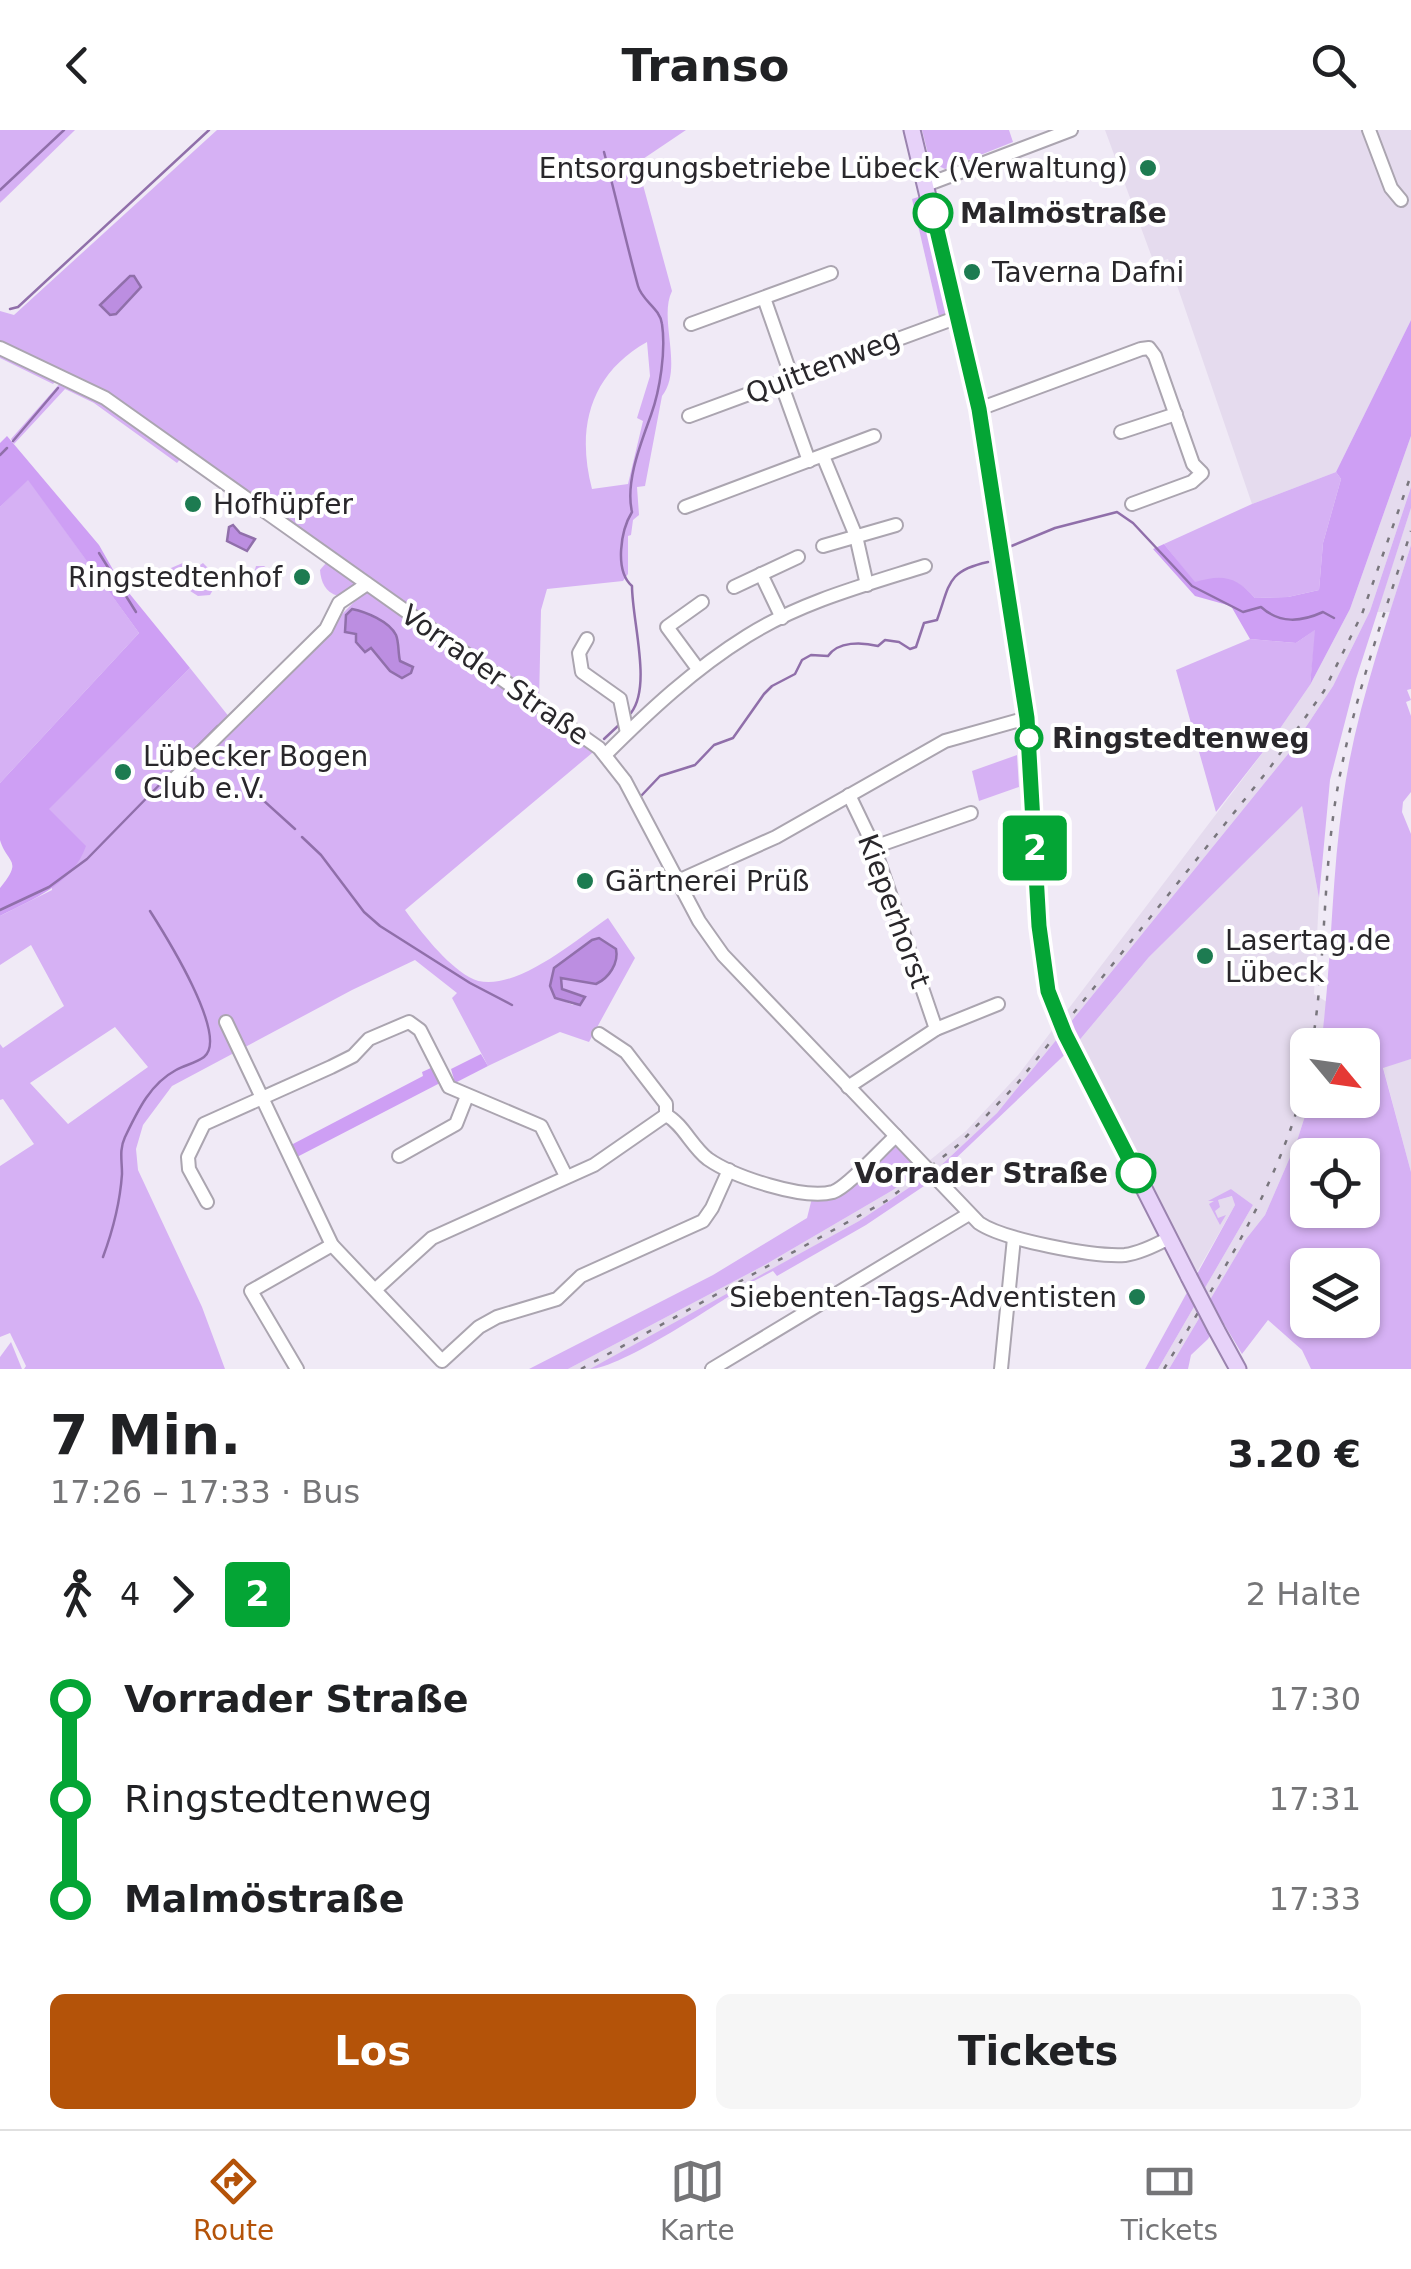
<!DOCTYPE html>
<html lang="de">
<head>
<meta charset="utf-8">
<style>
	body { margin:0; font-family:"DejaVu Sans",sans-serif; background:#f6f6f6; color:#202124; height:100vh; display:flex; flex-direction:column; font-size:38px; white-space:nowrap }
	* { box-sizing:border-box; margin:0 }
	p { font-size:32px; color:#757577 }
	.icon { flex:none; width:55px; height:55px; fill:none; stroke:currentColor; stroke-width:2; stroke-linecap:round; stroke-linejoin:round }
	.map { position:relative; height:1239px; overflow:hidden }
	.side { display:flex; flex-direction:column; background:#fff; flex:1 }
	.side>* { flex:none }
	.badge { padding:0 20px; border-radius:8px; font-size:35px; line-height:65px }
	.needle { width:65px; rotate:119deg }
	.tools { position:absolute; left:1290px; top:898px; display:grid; gap:20px }
	.tools a { display:grid; place-items:center; width:90px; height:90px; border-radius:15px; background:#fff; box-shadow:0 2px 8px #0004; font-size:50px }
	.map>.badge { position:absolute; translate:-50% -50%; box-shadow:0 0 0 5px #fff }
	.legs { display:flex; align-items:center; gap:15px; height:110px; padding:0 50px; font-size:32px }
	.legs p { margin-inline-start:auto }
	.head { display:flex; align-items:center; justify-content:space-between; height:170px; padding:0 50px }
	h1 { font-size:55px; font-weight:700; line-height:75px }
	.action { display:flex; gap:20px; margin-top:auto; padding:20px 50px }
	.action a { flex:1; height:115px; border-radius:15px; background:#b45309; color:#fff; font-size:40px; font-weight:700; line-height:115px; text-align:center }
	.action a+a { background:#f6f6f6; color:#202124 }
	ul { padding:0 50px; list-style:none }
	li { display:flex; align-items:center; gap:35px; height:100px; font-size:38px }
	li i { display:grid; place-items:center; width:15px; height:100%; margin:0 12px; background:currentColor }
	li i::after { content:''; width:25px; height:25px; margin:-12px; border:8px solid; border-radius:50%; background:#fff }
	li p { margin-inline-start:auto }
	li:first-child i { background:linear-gradient(#0000 50%,currentColor 0) }
	li:last-child i { background:linear-gradient(currentColor 50%,#0000 0) }
	header { display:flex; justify-content:space-between; align-items:center; height:130px; padding:0 50px; background:#fff; font-size:45px; font-weight:700 }
	.menu { display:flex; justify-content:space-around; align-items:center; height:140px; border-top:2px solid #e0e0e0; background:#fff; font-size:28px; color:#757577 }
	.menu a { display:grid; justify-items:center; gap:5px }
	.menu .on { color:#b45309 }
	.map>svg:first-child { display:block }
</style>
</head>
<body>
<header><svg class="icon" aria-label="back" viewBox="0 0 24 24"><path d="M15 5l-7 7 7 7"/></svg>Transo<svg class="icon" aria-label="search" viewBox="0 0 24 24"><circle cx="10" cy="10" r="6"/><path d="M15 15l6 6"/></svg></header>
<div class="map">
<svg width="1411" height="1239" viewBox="0 0 1411 1239">
	<rect width="100%" height="100%" fill="#f0eaf6"/>
	<!-- built -->
	<g fill="#e5dbee">
		<path d="M 1105,0 L 1411,0 L 1411,190 L 1336,342 L 1252,374 L 1168,129 L 1154,133 Z"/>
		<path d="M 1411,306 L 1411,357 L 1370,481 L 1333,556 L 1288,624 L 997,983 L 937,1039 L 859,1091 L 611,1229 L 590,1239 L 568,1239 L 763,1136 L 893,1060 L 966,1001 L 1019,944 L 1270,613 L 1310,555 L 1350,479 Z"/>
		<path d="M 1411,378 L 1411,415 L 1390,482 L 1377,482 Z"/>
		<path d="M 1302,675 L 1319,768 L 1314,864 L 1327,872 L 1321,915 L 1308,915 L 1310,970 L 1297,1011 L 1265,1085 L 1246,1109 L 1169,1239 L 1158,1239 L 1253,1075 L 1231,1059 L 1218,1070 L 1233,1066 L 1235,1075 L 1197,1142 L 1077,913 L 1149,827 Z"/>
		<path d="M 1411,929 L 1411,1042 L 1383,937 Z"/>
	</g>
	<!-- green -->
	<g fill="#d6b1f4" fill-rule="evenodd">
		<path d="M 0,0 L 75,0 L 0,73 Z"/>
		<path d="M 217,0 L 686,0 L 637,33 L 672,161 C 658,189 684,238 662,266 L 645,356 L 637,357 L 639,385 L 633,390 L 631,405 L 628,406 L 628,444 L 623,451 L 547,459 L 541,480 L 539,573 L 598,618 L 405,780 C 422,803 445,833 469,847 C 507,870 577,809 608,788 L 635,828 L 589,912 L 560,902 L 488,936 L 452,868 L 457,863 L 415,830 L 352,860 L 172,956 L 143,995 L 136,1019 L 138,1040 L 202,1177 L 225,1239 L 24,1239 L 26,1236 L 10,1203 L 0,1207 L 0,1036 L 34,1014 L 3,969 L 0,970 L 0,914 L 3,918 L 64,876 L 31,815 L 0,835 L 0,786 L 52,760 L 48,679 L 190,538 L 234,593 L 337,481 L 342,484 L 354,472 L 351,467 L 364,458 L 182,327 L 177,333 L 94,273 L 65,259 L 14,314 L 11,309 L 62,251 L 58,248 L 53,254 L 0,228 L 0,181 L 14,185 ZM 647,212 L 650,246 L 637,288 L 643,291 L 628,354 L 592,359 C 576,298 590,244 647,212 ZM 357,480 C 393,495 392,496 400,531 L 412,537 L 378,524 L 352,502 ZM 599,808 L 610,814 L 579,852 L 563,847 L 560,849 L 561,859 L 583,865 L 573,875 L 556,868 L 550,856 L 554,838 L 592,810 ZM 115,897 L 148,937 L 68,994 L 30,953 Z"/>
		<path d="M 922,0 L 1009,0 L 1013,12 L 945,39 L 930,32 Z"/>
		<path d="M 924,65 L 950,178 L 947,184 L 939,186 L 912,69 Z"/>
		<path d="M 1336,342 L 1341,349 L 1323,413 L 1319,460 L 1288,467 L 1255,468 C 1239,448 1219,445 1195,453 L 1164,414 L 1252,374 Z"/>
		<path d="M 28,349 L 139,503 L 0,653 L 0,377 Z"/>
		<path d="M 1411,357 L 1411,378 L 1356,549 L 1330,650 L 1319,768 L 1302,676 L 1149,827 L 1077,913 L 933,1050 L 866,1095 L 777,1146 L 773,1141 L 752,1152 C 721,1171 620,1239 590,1239 L 859,1091 L 937,1039 L 997,983 L 1288,624 L 1333,556 L 1370,481 Z"/>
		<path d="M 1411,415 L 1411,559 L 1407,560 L 1411,570 L 1406,572 L 1411,586 L 1411,662 L 1403,672 L 1402,682 L 1411,704 L 1411,929 L 1383,938 L 1411,1042 L 1411,1239 L 1311,1239 L 1302,1220 L 1268,1190 L 1242,1224 L 1221,1189 L 1208,1209 L 1191,1225 L 1188,1239 L 1169,1239 L 1246,1109 L 1265,1085 L 1297,1011 L 1310,970 L 1362,970 L 1362,915 L 1321,915 C 1332,833 1331,751 1343,669 C 1355,582 1385,499 1411,415 ZM 1308,1025 L 1362,1025 L 1362,1080 L 1308,1080 ZM 1308,1135 L 1362,1135 L 1362,1190 L 1308,1190 Z"/>
		<path d="M 185,432 L 197,437 L 203,433 L 219,449 L 210,465 L 198,466 L 176,452 L 164,449 L 164,441 Z"/>
		<path d="M 326,433 L 357,455 L 338,466 C 325,462 321,452 320,440 Z"/>
		<path d="M 256,436 L 264,436 L 280,447 L 281,455 L 274,460 L 253,446 Z"/>
		<path d="M 1316,499 L 1310,555 L 1270,613 L 1216,682 L 1176,540 L 1250,509 L 1296,513 Z"/>
		<path d="M 1017,625 L 1019,657 L 979,671 L 972,641 Z"/>
		<path d="M 891,1016 L 896,1016 L 921,1039 L 893,1060 L 763,1136 L 568,1239 L 529,1239 L 713,1145 L 807,1088 L 812,1068 Z"/>
		<path d="M 1231,1059 L 1253,1075 L 1158,1239 L 1145,1239 L 1235,1075 L 1232,1066 L 1218,1070 L 1220,1077 L 1215,1081 L 1218,1088 L 1226,1085 L 1220,1095 L 1209,1074 L 1214,1071 L 1208,1071 Z"/>
		<path d="M 11,1212 L 22,1239 L 0,1239 L 0,1227 Z"/>
	</g>
	<!-- forest -->
	<g fill="#ce9ff4">
		<path d="M 1411,190 L 1411,306 L 1350,479 L 1310,555 L 1315,500 L 1296,513 L 1250,509 L 1231,476 L 1195,466 L 1153,419 L 1164,414 L 1195,452 C 1222,444 1236,446 1255,468 L 1288,467 L 1319,460 L 1323,413 L 1341,349 L 1336,342 Z"/>
		<path d="M 7,306 L 99,415 L 120,452 L 190,538 L 49,679 L 86,716 C 73,754 33,769 0,786 L 0,758 C 24,729 7,734 0,710 C 0,694 0,670 0,653 L 139,503 L 28,350 L 0,377 L 0,313 Z"/>
		<path d="M 481,924 L 488,936 L 455,953 L 451,939 Z"/>
		<path d="M 433,937 L 440,953 L 297,1027 L 291,1015 L 423,946 L 422,942 Z"/>
	</g>
	<!-- water -->
	<g fill="#bc8ee1" stroke="#906faa" stroke-width="2.5">
		<path d="M 130,146 L 134,146 L 141,157 L 116,184 L 110,185 L 100,175 Z"/>
		<path d="M 233,395 L 240,403 L 255,409 L 247,421 L 227,411 L 229,397 Z"/>
		<path d="M 352,479 C 366,482 389,491 396,505 C 399,512 398,523 400,531 L 413,537 L 411,543 L 402,548 L 390,541 L 371,518 L 365,522 L 356,512 L 356,504 L 345,502 L 346,485 Z"/>
		<path d="M 599,808 L 616,819 C 619,833 609,848 596,854 L 561,848 L 562,859 L 585,867 L 580,875 L 555,868 L 550,856 L 554,838 L 592,810 Z"/>
	</g>
	<g fill="none" stroke-linecap="round" stroke-linejoin="round">
		<!-- stream -->
		<g stroke="#906faa" stroke-width="2.5">
			<path d="M 604,22 C 616,67 626,112 638,156 C 642,171 660,178 662,194 C 666,221 660,260 651,285 C 641,313 625,352 632,382 C 621,400 614,440 632,456 C 632,491 652,556 631,583"/>
			<path d="M 0,60 L 64,0"/>
			<path d="M 10,179 L 18,177 L 209,0"/>
			<path d="M 13,311 L 58,258"/>
			<path d="M 0,325 L 7,318"/>
			<path d="M 1009,417 L 1055,398 L 1117,382 L 1133,393 L 1192,456 L 1243,482 L 1261,477 C 1280,494 1301,492 1323,482 L 1334,488"/>
			<path d="M 99,423 L 136,482"/>
			<path d="M 604,609 L 620,594"/>
			<path d="M 184,630 L 218,596"/>
			<path d="M 242,651 L 295,699"/>
			<path d="M 641,666 L 660,646 L 695,635 L 714,615 L 733,608 L 764,564 L 772,556 L 795,544 L 802,530 L 811,525 L 828,526 C 838,511 862,512 878,516 L 885,510 L 899,512 L 910,519 L 916,517 L 924,493 L 937,490 C 950,455 946,441 988,432"/>
			<path d="M 302,707 L 321,725 L 364,782 L 380,796 L 470,853 L 512,875"/>
			<path d="M 0,780 L 49,757 L 87,729 L 171,643"/>
			<path d="M 103,1127 C 113,1100 120,1073 122,1044 C 122,1030 119,1020 125,1007 C 138,980 150,954 176,940 C 185,935 196,933 204,927 C 230,907 164,803 150,781"/>
		</g>
		<defs>
			<g id="minor">
				<path d="M 1369,0 L 1391,58 L 1401,70"/>
				<path d="M 926,55 L 1071,0"/>
				<path d="M 764,168 L 792,248"/>
				<path d="M 691,194 L 831,143"/>
				<path d="M 0,218 L 105,268 L 599,618 L 625,651 L 699,791 L 723,825 L 979,1093 C 1004,1110 1094,1127 1125,1125 C 1140,1123 1156,1115 1169,1108"/>
				<path d="M 781,253 L 809,331"/>
				<path d="M 979,279 L 1141,219 L 1149,218 L 1155,226 L 1193,334 L 1202,343 L 1192,352 L 1132,374"/>
				<path d="M 689,286 L 958,187"/>
				<path d="M 1121,302 L 1176,284"/>
				<path d="M 823,326 L 856,406 L 867,455"/>
				<path d="M 685,377 L 874,306"/>
				<path d="M 823,416 L 896,395"/>
				<path d="M 761,444 L 782,488"/>
				<path d="M 734,457 L 798,427"/>
				<path d="M 587,509 L 579,523 L 582,542 L 620,569 L 627,603"/>
				<path d="M 698,539 L 667,497 L 702,472"/>
				<path d="M 605,625 C 649,581 694,539 747,506 C 801,472 865,455 925,436"/>
				<path d="M 175,648 L 326,499 L 339,473 L 367,454"/>
				<path d="M 849,665 L 874,717 L 936,899"/>
				<path d="M 874,717 L 971,683"/>
				<path d="M 678,751 L 776,707 L 945,611 L 1027,588"/>
				<path d="M 226,892 L 332,1115 L 442,1231 L 479,1197 L 497,1187 L 557,1169 L 581,1146 L 703,1091 L 712,1078 L 729,1040"/>
				<path d="M 599,904 L 626,922 L 666,974 L 666,985 C 683,994 692,1017 708,1029 C 734,1047 803,1070 833,1062 C 848,1057 882,1018 896,1006"/>
				<path d="M 848,957 L 936,899 L 998,874"/>
				<path d="M 399,1026 L 456,994 L 467,966"/>
				<path d="M 207,1072 L 189,1039 L 188,1027 L 204,994 L 331,937 L 353,926 L 369,909 L 409,892 L 420,900 L 449,957 L 541,996 L 566,1046"/>
				<path d="M 376,1159 L 432,1108 L 594,1035 L 666,985"/>
				<path d="M 297,1239 L 251,1161 L 332,1115"/>
				<path d="M 712,1239 L 969,1084"/>
				<path d="M 1001,1239 L 1014,1108"/>
			</g>
			<g id="major">
				<path d="M 912,0 L 979,279 L 1027,588 L 1039,795 L 1048,861 L 1065,903 L 1189,1147"/>
				<path d="M 1216,1199 L 1238,1239"/>
			</g>
		</defs>
		<!-- minor casing -->
		<use href="#minor" stroke="#aba5b0" stroke-width="16"/>
		<!-- major casing -->
		<use href="#major" stroke="#9a83ae" stroke-width="19"/>
		<!-- minor -->
		<use href="#minor" stroke="#fff" stroke-width="12"/>
		<!-- major -->
		<use href="#major" stroke="#e7d2f9" stroke-width="15"/>
		<!-- rail -->
		<g stroke="#79767d" stroke-width="2.5" stroke-dasharray="5 10" stroke-linecap="butt">
			<path d="M 1312,915 C 1325,837 1323,758 1334,680 C 1348,584 1382,492 1411,401"/>
			<path d="M 581,1239 L 886,1071 L 957,1016 L 1016,955 L 1269,639 L 1324,561 L 1362,484 L 1411,345"/>
			<path d="M 1164,1239 C 1221,1144 1283,1050 1308,939"/>
		</g>
		<defs>
			<path id="major-bridge" d="M 1189,1147 L 1216,1199"/>
		</defs>
		<!-- major-bridge casing -->
		<use href="#major-bridge" stroke="#9a83ae" stroke-width="19" stroke-linecap="butt"/>
		<!-- major-bridge -->
		<use href="#major-bridge" stroke="#e7d2f9" stroke-width="15"/>
	</g>
	<g fill="none" stroke-linecap="round" stroke-linejoin="round">
		<defs>
			<path id="line-1" d="M 933,83 L 979,279 L 1027,588 L 1039,796 L 1048,861 L 1065,904 L 1136,1043"/>
		</defs>
		<!-- line-1 casing -->
		<use href="#line-1" stroke="#fff" stroke-width="22"/>
		<!-- line-1 -->
		<use href="#line-1" stroke="#04a535" stroke-width="15"/>
	</g>
	<!-- markers -->
	<g fill="#1d7b51" stroke="#fff" stroke-width="4">
		<circle cx="1148" cy="38" r="10"/>
		<circle cx="972" cy="142" r="10"/>
		<circle cx="193" cy="374" r="10"/>
		<circle cx="302" cy="447" r="10"/>
		<circle cx="123" cy="642" r="10"/>
		<circle cx="585" cy="751" r="10"/>
		<circle cx="1205" cy="826" r="10"/>
		<circle cx="1137" cy="1167" r="10"/>
	</g>
	<g fill="#fff" stroke="#04a535" stroke-width="5">
		<circle cx="933" cy="83" r="18"/>
		<circle cx="1029" cy="608" r="12"/>
		<circle cx="1136" cy="1043" r="18"/>
	</g>
	<g text-anchor="middle" dominant-baseline="central" stroke-width="8" stroke-linejoin="round" paint-order="stroke">
		<!-- poi labels -->
		<g font-size="28" fill="#29272b" stroke="#fff" text-anchor="start">
			<text x="1128" y="38" text-anchor="end">Entsorgungsbetriebe Lübeck (Verwaltung)</text>
			<text x="992" y="142">Taverna Dafni</text>
			<text x="213" y="374">Hofhüpfer</text>
			<text x="282" y="447" text-anchor="end">Ringstedtenhof</text>
			<text x="143" y="626">Lübecker Bogen<tspan x="143" dy="32">Club e.V.</tspan></text>
			<text x="605" y="751">Gärtnerei Prüß</text>
			<text x="1225" y="810">Lasertag.de<tspan x="1225" dy="32">Lübeck</tspan></text>
			<text x="1117" y="1167" text-anchor="end">Siebenten-Tags-Adventisten</text>
		</g>
		<!-- stop labels -->
		<g font-size="28" font-weight="bold" fill="#29272b" stroke="#fff" text-anchor="start">
			<text x="960" y="83">Malmöstraße</text>
			<text x="1052" y="608">Ringstedtenweg</text>
			<text x="1108" y="1043" text-anchor="end">Vorrader Straße</text>
		</g>
		<!-- street labels -->
		<g font-size="28" fill="#29272b" stroke="#fff">
			<text transform="translate(823 236) rotate(-21)">Quittenweg</text>
			<text transform="translate(495 545) rotate(35)">Vorrader Straße</text>
			<text transform="translate(894 781) rotate(70)">Kieperhorst</text>
		</g>
	</g>
</svg>
<div class="tools">
<a><svg class="needle" viewBox="-14 -14 28 28"><path d="M0-13l5 13h-10z" fill="#e53935"/><path d="M0 13l5-13h-10z" fill="#757577"/></svg></a>
<a><svg class="icon" aria-label="locate" viewBox="0 0 24 24"><circle cx="12" cy="12" r="6"/><path d="M12 2v4M12 18v4M2 12h4M18 12h4"/></svg></a>
<a><svg class="icon" aria-label="layers" viewBox="0 0 24 24"><path d="M12 4l9 5-9 5-9-5zM3 14l9 5 9-5"/></svg></a>
</div>
<b class="badge" style="left:1035px;top:718px;background:#04a535;color:#fff">2</b>
</div>
<section class="side">
<div class="head"><div><h1>7 Min.</h1><p>17:26 – 17:33 · Bus</p></div><b>3.20 €</b></div>
<div class="legs"><svg class="icon" aria-label="walk" viewBox="0 0 24 24"><circle cx="13" cy="4" r="2"/><path d="M13 8l-2 6 4 7M11 14l-3 7M7 12l3-4h3l4 4"/></svg>4<svg class="icon" aria-label="forward" viewBox="0 0 24 24"><path d="M9 5l7 7-7 7"/></svg><b class="badge" style="background:#04a535;color:#fff">2</b><p>2 Halte</p></div>
<ul>
<li><i style="color:#04a535"></i><b>Vorrader Straße</b><p>17:30</p></li>
<li><i style="color:#04a535"></i><span>Ringstedtenweg</span><p>17:31</p></li>
<li><i style="color:#04a535"></i><b>Malmöstraße</b><p>17:33</p></li>
</ul>
<div class="action"><a>Los</a><a>Tickets</a></div>
</section>
<nav class="menu">
<a class="on"><svg class="icon" aria-label="directions" viewBox="0 0 24 24"><path d="M12 3l9 9-9 9-9-9zM9 14v-3h6M13 9l2 2-2 2"/></svg>Route</a>
<a><svg class="icon" aria-label="map" viewBox="0 0 24 24"><path d="M3 6l6-2 6 2 6-2v14l-6 2-6-2-6 2zM9 4v14M15 6v14"/></svg>Karte</a>
<a><svg class="icon" aria-label="tickets" viewBox="0 0 24 24"><path d="M3 7h18v10H3zM15 7v10"/></svg>Tickets</a>
</nav>
</body>
</html>
